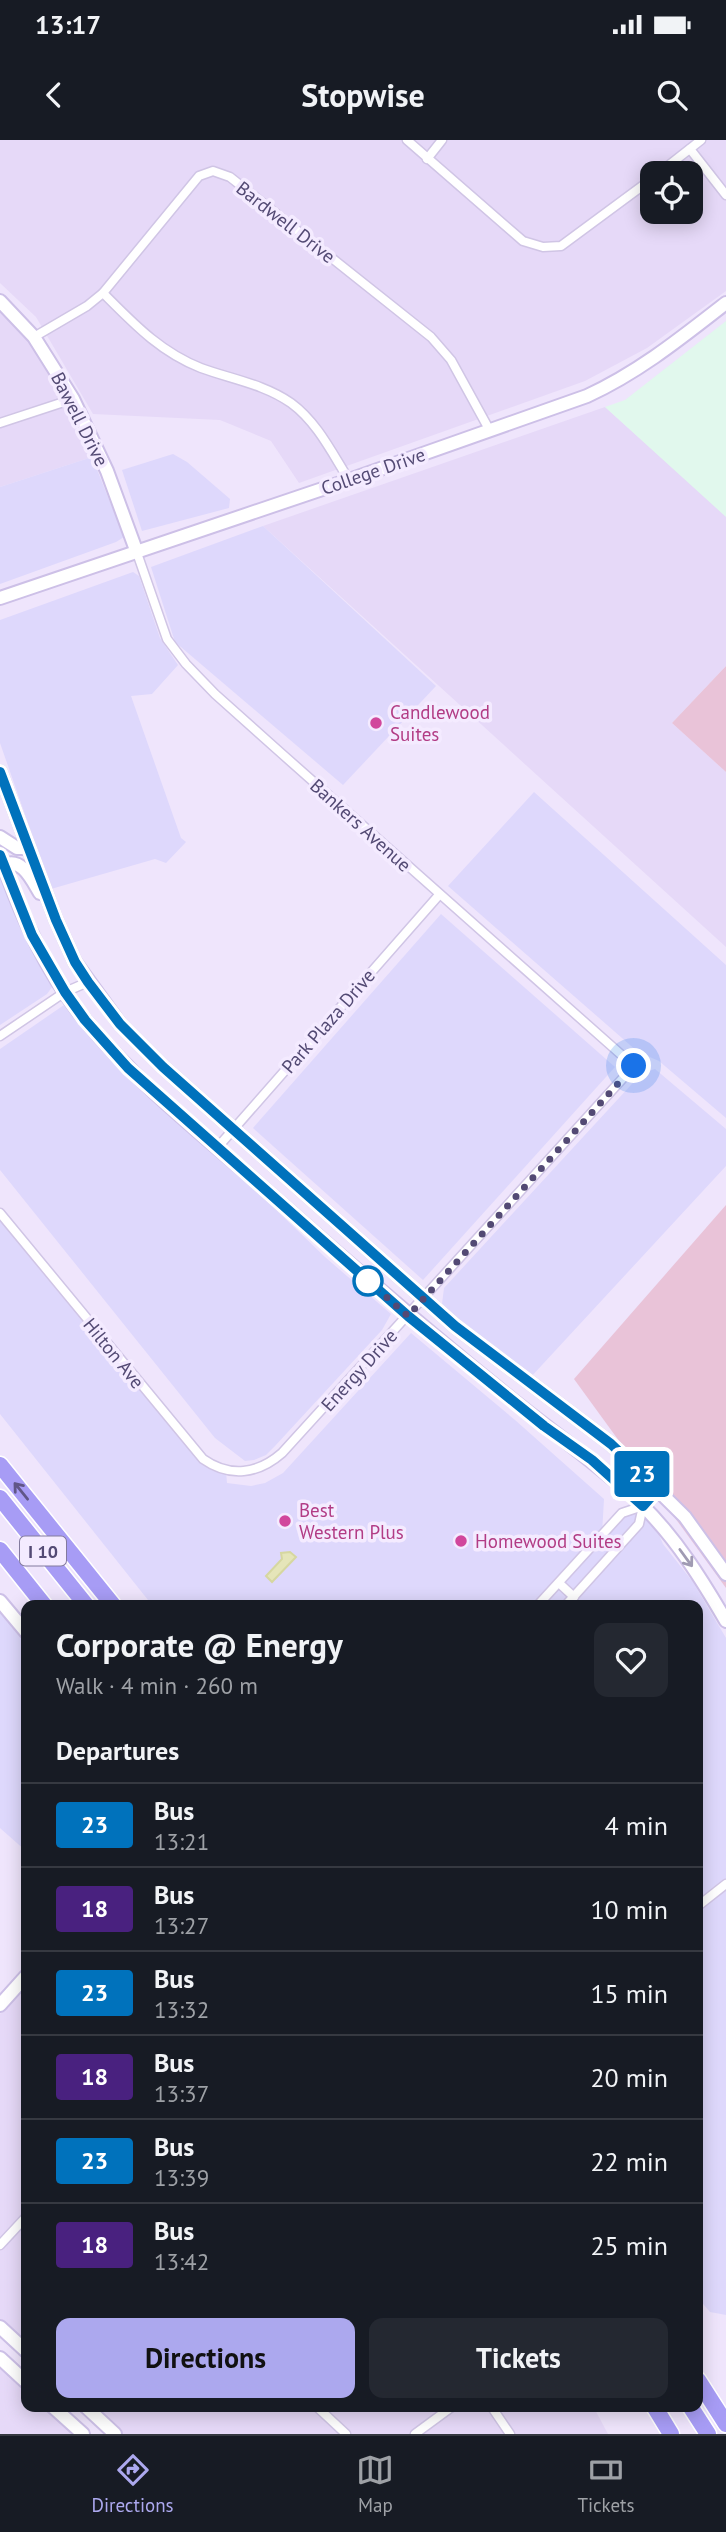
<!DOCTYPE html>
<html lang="en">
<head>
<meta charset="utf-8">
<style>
	body { margin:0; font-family:"PT Sans",sans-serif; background:#242831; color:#f1f3f6; height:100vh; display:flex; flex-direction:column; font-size:26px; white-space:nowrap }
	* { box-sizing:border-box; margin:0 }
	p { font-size:23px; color:#9ea1a6 }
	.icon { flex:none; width:38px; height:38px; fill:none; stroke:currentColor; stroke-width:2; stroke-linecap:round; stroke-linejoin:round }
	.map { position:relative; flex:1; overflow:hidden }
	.sheet { position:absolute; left:21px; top:1460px; width:682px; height:812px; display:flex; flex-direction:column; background:#171b24; border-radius:14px; box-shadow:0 4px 18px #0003 }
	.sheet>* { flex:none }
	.badge { padding:0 14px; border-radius:5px; font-size:24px; line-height:46px }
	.controls { position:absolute; left:640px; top:21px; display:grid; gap:14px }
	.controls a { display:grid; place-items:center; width:63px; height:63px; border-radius:14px; background:#171b24; box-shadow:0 4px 18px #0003; font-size:35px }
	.you { position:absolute; width:35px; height:35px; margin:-18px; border:5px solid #fff; border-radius:50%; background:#1a73e8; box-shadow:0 0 0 10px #1a73e833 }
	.map>.badge { position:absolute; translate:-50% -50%; box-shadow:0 0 0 4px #fff }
	h2 { padding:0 35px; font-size:26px; line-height:63px }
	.round { display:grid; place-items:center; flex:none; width:74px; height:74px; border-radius:14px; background:#242831 }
	.headline { display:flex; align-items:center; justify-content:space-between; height:119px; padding:0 35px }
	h1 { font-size:33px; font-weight:700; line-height:52px }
	.action { display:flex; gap:14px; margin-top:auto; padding:14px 35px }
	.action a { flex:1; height:80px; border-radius:14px; background:#aca8ee; color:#111; font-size:28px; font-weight:700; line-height:80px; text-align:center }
	.action a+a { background:#242831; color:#f1f3f6 }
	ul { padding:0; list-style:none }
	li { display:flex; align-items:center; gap:21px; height:84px; padding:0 35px; border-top:2px solid #363941 }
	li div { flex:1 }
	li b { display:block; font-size:26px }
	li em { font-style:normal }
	li .badge { min-width:77px; font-weight:700; text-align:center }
	.status { display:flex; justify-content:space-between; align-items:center; height:49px; padding:0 35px; background:#171b24; direction:ltr }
	.status svg { height:19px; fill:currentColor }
	header { display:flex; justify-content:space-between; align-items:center; height:91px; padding:0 35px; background:#171b24; font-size:32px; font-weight:700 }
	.dock { display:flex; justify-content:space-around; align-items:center; height:98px; border-top:2px solid #363941; background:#171b24; font-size:19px; color:#9ea1a6 }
	.dock a { display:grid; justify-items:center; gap:4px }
	.dock .on { color:#aca8ee }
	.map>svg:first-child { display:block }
</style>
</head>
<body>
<div class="status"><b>13:17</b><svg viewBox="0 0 49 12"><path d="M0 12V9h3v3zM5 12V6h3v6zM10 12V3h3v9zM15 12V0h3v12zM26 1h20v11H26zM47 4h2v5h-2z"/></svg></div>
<header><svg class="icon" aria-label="back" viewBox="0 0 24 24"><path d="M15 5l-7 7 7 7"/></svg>Stopwise<svg class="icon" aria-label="search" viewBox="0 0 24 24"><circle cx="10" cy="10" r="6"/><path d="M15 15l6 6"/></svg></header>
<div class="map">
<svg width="726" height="2294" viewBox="0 0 726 2294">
	<rect width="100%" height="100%" fill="#efe5fc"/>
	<!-- residential -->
	<g fill="#e6d9f8" fill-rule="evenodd">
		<path d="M 0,0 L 726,0 L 726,151 L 647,208 L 585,241 L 299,343 L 271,301 L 220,280 L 93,274 L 36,177 L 0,143 ZM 653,33 L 691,33 L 691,72 L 653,72 Z"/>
		<path d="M 0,168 L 28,197 L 66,255 L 92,317 L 0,347 Z"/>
		<path d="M 605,267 L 726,376 L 726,526 L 672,583 L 726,632 L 726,807 L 263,386 Z"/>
		<path d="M 26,1845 L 26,2204 L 0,2180 L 0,1874 Z"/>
		<path d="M 0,2226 L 26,2251 L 26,2266 L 43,2266 L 72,2294 L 0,2294 Z"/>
		<path d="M 93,2266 L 593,2266 L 608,2294 L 123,2294 Z"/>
	</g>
	<!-- commercial -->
	<g fill="#ded8fc">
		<path d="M 173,314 L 187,322 L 230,359 L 229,368 L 142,391 L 122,330 Z"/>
		<path d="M 92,317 L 124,397 L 116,402 L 0,444 L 0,347 Z"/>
		<path d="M 263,386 L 436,546 L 343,645 L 175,502 L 151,427 Z"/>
		<path d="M 133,432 L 139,436 L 160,498 L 178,525 L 152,554 L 131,556 L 181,698 L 186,702 L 166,723 L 155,719 L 51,749 L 0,603 L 0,480 Z"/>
		<path d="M 534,652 L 726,825 L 726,978 L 659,921 L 638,912 L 448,746 Z"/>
		<path d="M 0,728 L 51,841 L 52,847 L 47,854 L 0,885 Z"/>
		<path d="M 441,774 L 615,927 L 423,1140 L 253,988 Z"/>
		<path d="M 64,865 L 325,1117 L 391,1174 L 382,1190 L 275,1306 L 266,1315 L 254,1320 L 245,1321 L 215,1298 L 0,1030 L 0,909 Z"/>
		<path d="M 655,929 L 726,989 L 726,1026 L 530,1238 L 462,1181 L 454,1177 L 442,1164 L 444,1148 L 642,933 Z"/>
		<path d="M 0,1073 L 190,1306 L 226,1331 L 227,1343 L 251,1346 L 265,1343 L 283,1333 L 411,1193 L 515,1280 L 604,1359 L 602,1394 L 630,1363 L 657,1390 L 663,1404 L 693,1442 L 726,1498 L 726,2175 L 710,2172 L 698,2158 L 698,1465 L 152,1465 L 0,1274 Z"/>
		<path d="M 0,1461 L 26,1493 L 26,1711 L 0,1688 Z"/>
	</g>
	<!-- education -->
	<path fill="#e1f8ed" d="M 726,181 L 726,377 L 605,267 L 625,260 Z"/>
	<!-- green -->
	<g fill="#e9c3d8">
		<path d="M 726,526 L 726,632 L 672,583 Z"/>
		<path d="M 726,1065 L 726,1448 L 574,1239 Z"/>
	</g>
	<!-- water -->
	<path fill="#e5e5b9" stroke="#d6d7a0" stroke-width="2" d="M 290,1412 L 296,1417 L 272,1442 L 266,1436 L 282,1419 L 281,1413 Z"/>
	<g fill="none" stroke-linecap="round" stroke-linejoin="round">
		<defs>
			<g id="street">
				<path d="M 407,0 L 523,101 L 543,107 L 561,106 L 653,38"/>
				<path d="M 690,9 L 726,55"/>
				<path d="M 427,19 L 442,0"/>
				<path d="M 659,33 L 701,0"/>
				<path d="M 103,153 C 133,183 160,212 201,228 C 231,239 264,244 291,263 C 317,282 332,313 349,340"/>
				<path d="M 34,197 L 87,166 L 103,153 L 199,36 L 213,31 L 230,37 L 431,197 L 451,220 L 490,291"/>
				<path d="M 0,283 L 73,259"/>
				<path d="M 0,896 L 65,852 L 88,842"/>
				<path d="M 217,1008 L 439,755"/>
				<path d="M 0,1073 L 203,1319 C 230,1338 258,1334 282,1313 L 634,926 L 281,613 L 215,554 L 186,524 L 167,499 L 136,410"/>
				<path d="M 559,1443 L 574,1457"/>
				<path d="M 538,1465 L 622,1373 L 643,1366 L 658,1349"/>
				<path d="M 566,1465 L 639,1384 L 643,1366"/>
				<path d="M 698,1766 L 726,1744"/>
				<path d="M 0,2105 L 26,2077"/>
				<path d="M 316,2266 L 346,2294"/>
				<path d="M 491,2266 L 510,2294"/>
				<path d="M 415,2294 L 453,2266"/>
			</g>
			<g id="secondary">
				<path d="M 0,161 L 34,197 L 73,259 L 107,331 L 136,410"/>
				<path d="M 0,458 L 349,340 L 587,256 C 639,232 681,198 726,163"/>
				<path d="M 0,632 L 56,780 L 75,822 L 120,884 L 163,927 L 455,1186 L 611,1304 L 685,1377 L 726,1434"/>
				<path d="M 0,697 L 17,708 L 28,708"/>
				<path d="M 0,715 C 20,773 46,833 86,881 C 134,939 193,987 250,1036 C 332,1109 414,1180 499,1249 C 546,1288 597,1322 641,1364 C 676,1398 702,1440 726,1481"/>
				<path d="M 4,725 C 22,717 32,740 40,753"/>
				<path d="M 0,1461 L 26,1492"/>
				<path d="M 0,1865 L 26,1836"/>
				<path d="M 0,2187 L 26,2211"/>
				<path d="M 0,2218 L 26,2242"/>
				<path d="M 52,2266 L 83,2294"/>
				<path d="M 85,2266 L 115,2294"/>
			</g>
			<g id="highway">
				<path d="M 0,1325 L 113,1465"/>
				<path d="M 0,1358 L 86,1465"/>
				<path d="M 0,1410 L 44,1465"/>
				<path d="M 698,2240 L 726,2284"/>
				<path d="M 654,2266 L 671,2294"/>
				<path d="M 690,2266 L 708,2294"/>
			</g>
		</defs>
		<!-- street casing -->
		<use href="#street" stroke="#d0c5e5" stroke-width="11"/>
		<!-- secondary casing -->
		<use href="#secondary" stroke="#cdc0e7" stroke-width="16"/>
		<!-- highway casing -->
		<use href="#highway" stroke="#fff" stroke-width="19"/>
		<!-- street -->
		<use href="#street" stroke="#fff" stroke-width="8"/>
		<!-- secondary -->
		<use href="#secondary" stroke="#fff" stroke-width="12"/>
		<!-- highway -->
		<use href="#highway" stroke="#a79cf5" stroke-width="16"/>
	</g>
	<!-- one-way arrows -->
	<defs><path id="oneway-shaft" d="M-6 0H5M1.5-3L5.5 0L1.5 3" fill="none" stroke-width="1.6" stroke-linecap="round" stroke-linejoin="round" transform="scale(1.75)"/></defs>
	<use stroke="#605687" href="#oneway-shaft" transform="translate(21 1351) rotate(-129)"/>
	<use stroke="#a09bb3" href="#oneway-shaft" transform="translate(686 1418) rotate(54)"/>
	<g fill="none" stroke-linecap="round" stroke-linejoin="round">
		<defs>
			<path id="line" d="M 0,632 L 56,780 L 75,822 L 88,842 L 120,884 L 163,927 L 455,1186 L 611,1304 L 658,1349 L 643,1366 L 592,1320 L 544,1286 L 408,1176 L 128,928 L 85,880 L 65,852 L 32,795 L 0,715"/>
		</defs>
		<!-- line casing -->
		<use href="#line" stroke="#fff" stroke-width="16"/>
		<!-- line -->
		<use href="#line" stroke="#0072bc" stroke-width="10"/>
		<!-- walk -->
		<path stroke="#534a74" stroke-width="7" stroke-dasharray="0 12.6" d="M 368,1141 L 408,1176 L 634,926"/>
	</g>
	<!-- markers -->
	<g fill="#d1479c" stroke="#f4ebff" stroke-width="2.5">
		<circle cx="376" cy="583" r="7"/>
		<circle cx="285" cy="1381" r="7"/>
		<circle cx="461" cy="1401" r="7"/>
	</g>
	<circle fill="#fff" stroke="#0072bc" stroke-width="3.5" cx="368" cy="1141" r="14"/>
	<g text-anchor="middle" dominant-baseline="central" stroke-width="7" stroke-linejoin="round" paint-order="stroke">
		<!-- shield labels -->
		<rect fill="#f4ebff" stroke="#837a9e" stroke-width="2" x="20" y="1396.5" width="46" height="29" rx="5"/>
		<g font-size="18" font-weight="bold" fill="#534a74">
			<text x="43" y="1411">I 10</text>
		</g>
		<!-- street labels -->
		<g font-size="19" fill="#534a74" stroke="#f4ebff">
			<text transform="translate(286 82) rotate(38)">Bardwell Drive</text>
			<text transform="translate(80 279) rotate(63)">Bawell Drive</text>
			<text transform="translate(373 331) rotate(-19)">College Drive</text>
			<text transform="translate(361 685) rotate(42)">Bankers Avenue</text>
			<text transform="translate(328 881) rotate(-49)">Park Plaza Drive</text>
			<text transform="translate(114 1213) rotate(51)">Hilton Ave</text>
			<text transform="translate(359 1230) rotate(-48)">Energy Drive</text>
		</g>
		<!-- hotel labels -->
		<g font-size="19" fill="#b23c85" stroke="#f4ebff" text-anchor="start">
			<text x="390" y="572">Candlewood<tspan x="390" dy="22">Suites</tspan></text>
			<text x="299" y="1370">Best<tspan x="299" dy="22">Western Plus</tspan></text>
			<text x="475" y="1401">Homewood Suites</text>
		</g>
	</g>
</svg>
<div class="controls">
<a><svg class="icon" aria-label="locate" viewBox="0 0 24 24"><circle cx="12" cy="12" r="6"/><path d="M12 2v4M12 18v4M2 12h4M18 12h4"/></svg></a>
</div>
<div class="you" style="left:634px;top:926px"></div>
<b class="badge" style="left:642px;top:1334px;background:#0072bc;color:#fff">23</b>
<section class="sheet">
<div class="headline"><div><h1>Corporate @ Energy</h1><p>Walk · 4 min · 260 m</p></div><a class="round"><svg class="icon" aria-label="heart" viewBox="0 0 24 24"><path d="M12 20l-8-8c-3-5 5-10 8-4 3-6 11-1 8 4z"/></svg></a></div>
<h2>Departures</h2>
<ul>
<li><span class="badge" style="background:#0072bc;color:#fff">23</span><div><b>Bus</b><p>13:21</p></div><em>4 min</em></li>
<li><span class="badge" style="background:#49217f;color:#fff">18</span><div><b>Bus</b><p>13:27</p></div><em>10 min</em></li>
<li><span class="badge" style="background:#0072bc;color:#fff">23</span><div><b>Bus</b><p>13:32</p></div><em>15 min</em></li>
<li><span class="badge" style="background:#49217f;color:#fff">18</span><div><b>Bus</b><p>13:37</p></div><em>20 min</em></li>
<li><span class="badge" style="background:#0072bc;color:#fff">23</span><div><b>Bus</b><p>13:39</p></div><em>22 min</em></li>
<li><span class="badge" style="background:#49217f;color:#fff">18</span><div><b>Bus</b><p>13:42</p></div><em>25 min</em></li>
</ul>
<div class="action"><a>Directions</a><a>Tickets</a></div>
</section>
</div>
<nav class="dock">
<a class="on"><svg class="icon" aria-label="directions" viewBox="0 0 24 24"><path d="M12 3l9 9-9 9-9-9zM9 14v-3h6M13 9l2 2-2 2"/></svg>Directions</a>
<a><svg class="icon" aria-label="map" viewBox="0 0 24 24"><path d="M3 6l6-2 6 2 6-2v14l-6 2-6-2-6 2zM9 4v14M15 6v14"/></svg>Map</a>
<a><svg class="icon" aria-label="tickets" viewBox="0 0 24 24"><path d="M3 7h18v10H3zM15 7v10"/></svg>Tickets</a>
</nav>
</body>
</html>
